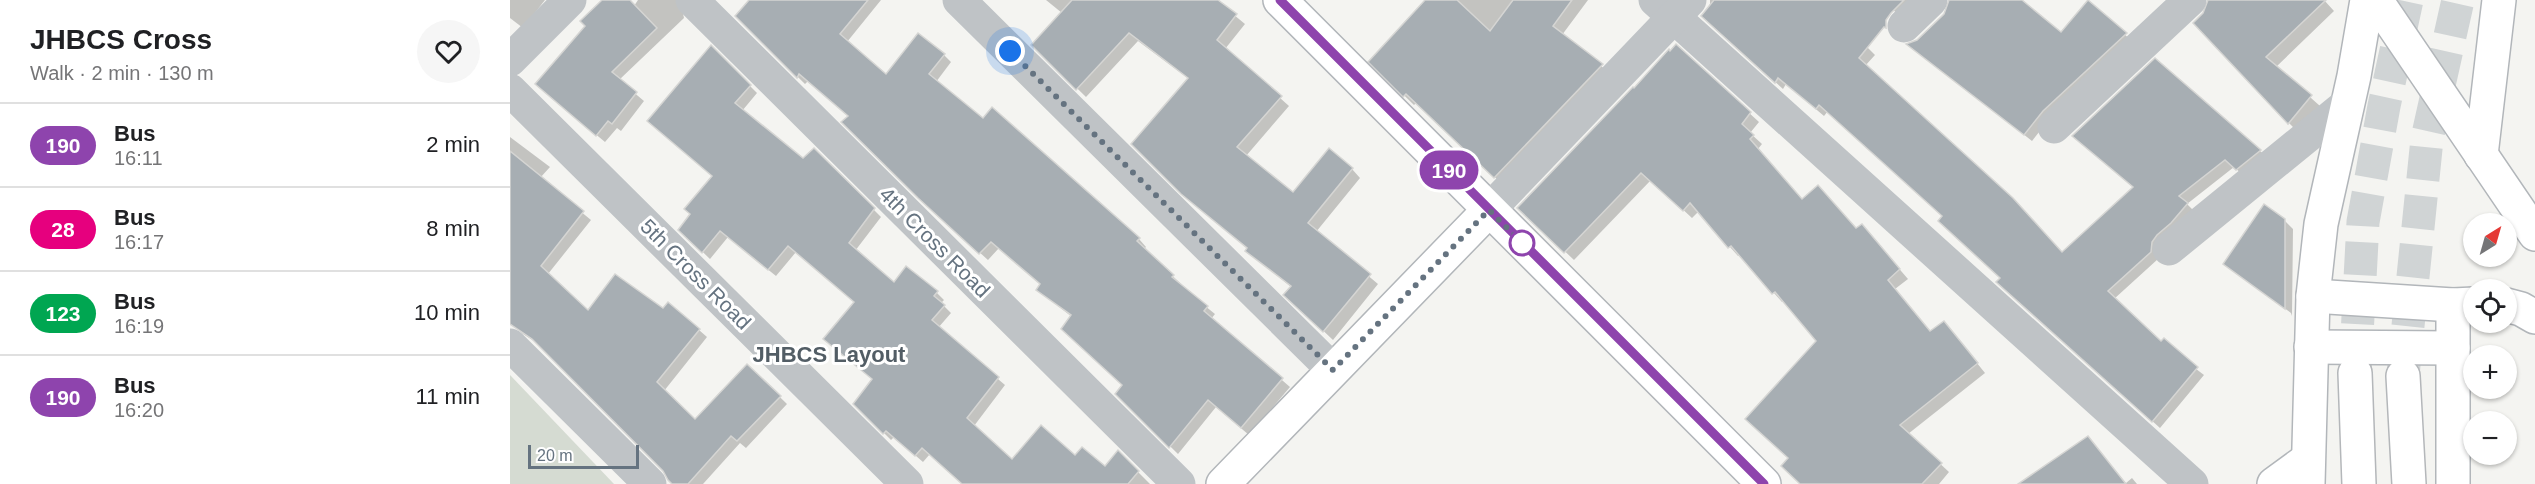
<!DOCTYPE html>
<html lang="en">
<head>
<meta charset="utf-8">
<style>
	body { margin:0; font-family:Arial,sans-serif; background:#f6f6f6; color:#202124; height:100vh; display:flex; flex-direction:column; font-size:22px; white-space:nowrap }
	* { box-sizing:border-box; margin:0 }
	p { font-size:20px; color:#757577 }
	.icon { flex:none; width:33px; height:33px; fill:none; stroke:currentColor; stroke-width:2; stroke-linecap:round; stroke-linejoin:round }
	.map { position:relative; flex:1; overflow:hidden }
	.panel { display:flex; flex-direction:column; background:#fff; width:510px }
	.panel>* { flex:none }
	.badge { padding:0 12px; border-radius:20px; font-size:21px; line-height:39px }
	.needle { width:39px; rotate:37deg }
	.controls { position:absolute; left:1953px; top:213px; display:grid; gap:12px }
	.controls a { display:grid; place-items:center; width:54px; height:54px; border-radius:50%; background:#fff; box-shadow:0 2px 4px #0004; font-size:30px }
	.scale { position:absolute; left:18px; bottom:15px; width:111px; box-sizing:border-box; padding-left:6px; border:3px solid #657380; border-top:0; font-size:16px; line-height:21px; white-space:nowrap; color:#657380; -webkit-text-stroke:4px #fff; paint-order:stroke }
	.you { position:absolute; width:30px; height:30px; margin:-15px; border:4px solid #fff; border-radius:50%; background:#1a73e8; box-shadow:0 0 0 9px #1a73e833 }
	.map>.badge { position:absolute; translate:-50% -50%; box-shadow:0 0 0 3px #fff }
	.round { display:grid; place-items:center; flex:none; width:63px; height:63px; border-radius:32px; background:#f6f6f6 }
	.overview { display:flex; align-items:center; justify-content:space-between; height:102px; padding:0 30px }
	h1 { font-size:28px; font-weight:700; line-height:45px }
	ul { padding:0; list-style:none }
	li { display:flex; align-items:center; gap:18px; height:84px; padding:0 30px; border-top:2px solid #e0e0e0 }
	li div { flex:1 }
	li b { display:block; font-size:22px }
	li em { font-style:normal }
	li .badge { min-width:66px; font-weight:700; text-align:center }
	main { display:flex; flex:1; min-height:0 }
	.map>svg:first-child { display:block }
</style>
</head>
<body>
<main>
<section class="panel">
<div class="overview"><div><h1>JHBCS Cross</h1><p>Walk · 2 min · 130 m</p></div><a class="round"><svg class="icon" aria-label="heart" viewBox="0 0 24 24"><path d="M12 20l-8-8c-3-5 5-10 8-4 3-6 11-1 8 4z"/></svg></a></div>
<ul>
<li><span class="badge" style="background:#8e44ad;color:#fff">190</span><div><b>Bus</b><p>16:11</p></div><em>2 min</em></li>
<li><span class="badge" style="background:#e6007e;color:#fff">28</span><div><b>Bus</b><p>16:17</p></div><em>8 min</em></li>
<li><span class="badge" style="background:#00a651;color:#fff">123</span><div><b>Bus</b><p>16:19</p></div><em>10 min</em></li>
<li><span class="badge" style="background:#8e44ad;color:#fff">190</span><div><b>Bus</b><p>16:20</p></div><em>11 min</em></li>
</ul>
</section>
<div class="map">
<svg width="2025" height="484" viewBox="0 0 2025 484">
	<rect width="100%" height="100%" fill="#f4f4f1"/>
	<!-- green -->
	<path fill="#d5dbd2" d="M 0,375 L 104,484 L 0,484 Z"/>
	<!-- shadow -->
	<g fill="#0003">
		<path d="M 0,0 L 35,0 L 13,28 L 0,18 Z"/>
		<path d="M 94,0 L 118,0 L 124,6 L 128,0 L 174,0 L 171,4 L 174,18 L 109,80 L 134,101 L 111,131 L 107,128 L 95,142 L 35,92 Z"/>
		<path d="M 241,0 L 371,0 L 337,42 L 376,76 L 434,55 L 441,62 L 426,82 L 474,120 L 482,109 L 629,239 L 636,247 L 634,249 L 670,283 L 669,285 L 705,314 L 701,319 L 780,387 L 739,435 L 706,407 L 668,454 L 607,394 L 614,386 L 562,317 L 528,290 L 532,285 L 489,248 L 478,260 L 417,205 L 339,116 L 298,81 L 295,84 L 234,24 Z"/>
		<path d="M 536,0 L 706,0 L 735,24 L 715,49 L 779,106 L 736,156 L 783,194 L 842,169 L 850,178 L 806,232 L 868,284 L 823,340 L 784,303 L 781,287 L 737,251 L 739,248 L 679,79 L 628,41 L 576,97 L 523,45 L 552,13 Z"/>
		<path d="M 917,0 L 1078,0 L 1052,35 L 1101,74 L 994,186 L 907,102 L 904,105 L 860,62 Z"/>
		<path d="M 1200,0 L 1294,0 L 1357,47 L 1365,55 L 1355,66 L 1553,254 L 1625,188 L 1645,60 L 1750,151 L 1758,158 L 1735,177 L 1724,167 L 1677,204 L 1684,211 L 1648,259 L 1604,299 L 1652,343 L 1694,375 L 1650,428 L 1495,289 L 1492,279 L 1434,216 L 1318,111 L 1314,116 L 1276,84 L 1273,89 L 1200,23 L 1193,16 L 1200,4 Z"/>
		<path d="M 1374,0 L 1407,0 L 1390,17 Z"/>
		<path d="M 1472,0 L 1509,0 L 1552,34 L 1579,3 L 1622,41 L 1540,118 L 1522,141 L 1445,80 Z"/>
		<path d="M 1700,0 L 1814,0 L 1824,11 L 1766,67 L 1810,106 L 1788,132 L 1779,123 L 1700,5 Z"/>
		<path d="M 1165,45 L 1249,122 L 1240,133 L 1252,144 L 1248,149 L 1292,200 L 1360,235 L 1398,279 L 1385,289 L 1421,333 L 1442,332 L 1475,373 L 1398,434 L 1439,472 L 1429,484 L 1291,484 L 1280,459 L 1308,341 L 1274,300 L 1272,302 L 1230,255 L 1228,256 L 1220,247 L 1189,211 L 1182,218 L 1141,180 L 1064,260 L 1009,208 L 1125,90 Z"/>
		<path d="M 201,47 L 247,93 L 232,111 L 294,160 L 304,150 L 371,217 L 345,251 L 384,284 L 427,293 L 434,300 L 431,303 L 441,313 L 428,328 L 495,385 L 464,426 L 502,461 L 566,457 L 595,468 L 608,452 L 640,484 L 453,484 L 420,454 L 413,462 L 384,437 L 381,440 L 345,404 L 363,379 L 345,302 L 286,252 L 266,276 L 218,237 L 200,259 L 170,230 L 203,177 Z"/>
		<path d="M 0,137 L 40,167 L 30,178 L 81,220 L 38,274 L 79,313 L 153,310 L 189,330 L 197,337 L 154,391 L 185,421 L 238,366 L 277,404 L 236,448 L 230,443 L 193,484 L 164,484 L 154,470 L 32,346 L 13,334 L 0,322 Z"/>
		<path d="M 1774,220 L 1783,229 L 1782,316 L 1781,313 L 1715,264 Z"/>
		<path d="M 1578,438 L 1616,483 L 1622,478 L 1627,484 L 1511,484 Z"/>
	</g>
	<!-- building -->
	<g fill="#a7aeb3" stroke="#d5d5d3" stroke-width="1.5">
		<path d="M 92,0 L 120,0 L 147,28 L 102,72 L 127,92 L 102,124 L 98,121 L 86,136 L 25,84 L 75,26 L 70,21 Z"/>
		<path d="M 239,0 L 358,0 L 330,34 L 376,74 L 408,33 L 435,54 L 419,74 L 473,118 L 482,107 L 630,238 L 627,241 L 664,275 L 662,277 L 698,306 L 694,311 L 773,378 L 731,428 L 698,400 L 659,448 L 605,394 L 612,385 L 551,329 L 561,315 L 526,290 L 530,284 L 481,242 L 469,254 L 408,198 L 331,122 L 338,116 L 289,74 L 287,78 L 225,16 Z"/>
		<path d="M 562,0 L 708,0 L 727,14 L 707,40 L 772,96 L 727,147 L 783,192 L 819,148 L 843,168 L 798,223 L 861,274 L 813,332 L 773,295 L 781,286 L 735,251 L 737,248 L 671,194 L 621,144 L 678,78 L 619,33 L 566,90 L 521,45 Z"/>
		<path d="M 915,0 L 947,0 L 980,31 L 1003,0 L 1062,0 L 1043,26 L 1093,64 L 984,178 L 896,94 L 893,97 L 858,62 Z"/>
		<path d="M 1204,0 L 1394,0 L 1381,13 L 1376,20 L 1376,28 L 1374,27 L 1349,58 L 1503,198 L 1552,252 L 1623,187 L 1562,136 L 1645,58 L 1751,150 L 1726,170 L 1715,160 L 1669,196 L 1678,203 L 1661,223 L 1647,235 L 1642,242 L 1641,252 L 1598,291 L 1651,341 L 1654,338 L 1688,367 L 1642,422 L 1486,282 L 1490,278 L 1428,221 L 1432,216 L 1309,105 L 1306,109 L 1268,78 L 1265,83 L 1191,16 Z"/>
		<path d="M 1439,0 L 1512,0 L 1551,32 L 1578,0 L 1617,33 L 1533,111 L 1514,135 L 1396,44 L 1407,40 L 1434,14 Z"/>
		<path d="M 1698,0 L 1816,0 L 1756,57 L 1802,95 L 1778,124 L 1683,23 L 1693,13 Z"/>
		<path d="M 1166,44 L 1241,112 L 1232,124 L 1244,135 L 1240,139 L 1292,199 L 1308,185 L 1346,228 L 1352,224 L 1390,269 L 1378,280 L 1420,331 L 1434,321 L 1468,363 L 1390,425 L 1432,463 L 1412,484 L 1290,484 L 1271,466 L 1278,458 L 1235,419 L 1306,341 L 1265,292 L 1262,294 L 1221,246 L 1218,248 L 1180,203 L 1173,211 L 1131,173 L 1054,253 L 1007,208 L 1123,87 L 1124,88 L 1159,49 L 1160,51 Z"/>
		<path d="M 201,45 L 241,85 L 225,103 L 293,158 L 304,148 L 365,208 L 339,243 L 384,282 L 396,266 L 428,291 L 424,296 L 435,305 L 422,320 L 489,377 L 457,418 L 502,459 L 531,425 L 565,455 L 572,447 L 595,466 L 608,450 L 629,471 L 618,484 L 452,484 L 412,448 L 405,456 L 376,431 L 373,434 L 343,404 L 362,379 L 313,339 L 344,302 L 278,246 L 258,270 L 210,231 L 192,253 L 168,230 L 180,214 L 174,209 L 202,176 L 137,121 Z"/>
		<path d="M 0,151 L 74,211 L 31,266 L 78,310 L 105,274 L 153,308 L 158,302 L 190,329 L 147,382 L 185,419 L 237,364 L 271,396 L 227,441 L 221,436 L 178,484 L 162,484 L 158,480 L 153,471 L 22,339 L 0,324 Z"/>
		<path d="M 1754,204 L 1775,219 L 1775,309 L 1713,264 Z"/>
		<path d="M 1578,436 L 1616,484 L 1508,484 Z"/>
	</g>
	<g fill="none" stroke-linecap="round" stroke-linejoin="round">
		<!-- highway-tunnel -->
		<g stroke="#d0d4d5" stroke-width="33" stroke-dasharray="33 16" stroke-linecap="butt">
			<path d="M 1845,373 L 1853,222 L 1874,106 L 1897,0"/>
			<path d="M 1893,375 L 1917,139 L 1948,0"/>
		</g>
		<defs>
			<g id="secondary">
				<path d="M 770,0 L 1254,484"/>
				<path d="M 1866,0 L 2025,234"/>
				<path d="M 1971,155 L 1989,0"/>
				<path d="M 1803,296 L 1943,305 L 1964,304"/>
				<path d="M 1943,305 L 1943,484"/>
				<path d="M 1996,305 L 2011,309 L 2025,317"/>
				<path d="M 1801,347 L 1943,348"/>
				<path d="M 713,484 L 979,210"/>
				<path d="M 1764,484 L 1797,460"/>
				<path d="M 1798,484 L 1803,296 L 1811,224 L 1844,76 L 1857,0"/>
			</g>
			<g id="highway">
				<path d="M 1845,373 L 1849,484"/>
				<path d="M 1893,376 L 1899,484"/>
			</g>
		</defs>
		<!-- secondary casing -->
		<use href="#secondary" stroke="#b2b6ba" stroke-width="36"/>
		<!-- highway casing -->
		<use href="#highway" stroke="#b4b7ba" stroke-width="36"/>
		<!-- street -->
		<g stroke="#bfc3c6" stroke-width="33">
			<path d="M 182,0 L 669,484"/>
			<path d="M 449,0 L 823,370"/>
			<path d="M 1145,0 L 1682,484"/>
			<path d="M 1394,26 L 1421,0"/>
			<path d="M 0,60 L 60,0"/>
			<path d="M 0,90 L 397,484"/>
			<path d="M 1544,127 L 1680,0"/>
			<path d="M 979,210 L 1180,0"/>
			<path d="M 1659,249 L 1837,104"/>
			<path d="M 0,345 L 140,484"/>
		</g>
		<!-- secondary -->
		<use href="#secondary" stroke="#fff" stroke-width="33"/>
		<!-- highway -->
		<use href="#highway" stroke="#fff" stroke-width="33"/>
	</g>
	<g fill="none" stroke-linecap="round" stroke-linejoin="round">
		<defs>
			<path id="line" d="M 770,0 L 1254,484"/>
		</defs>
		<!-- line casing -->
		<use href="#line" stroke="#fff" stroke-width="14"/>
		<!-- line -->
		<use href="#line" stroke="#8e44ad" stroke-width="9"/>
		<!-- walk -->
		<path stroke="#657380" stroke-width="6" stroke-dasharray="0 10.8" d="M 500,51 L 823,370 L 979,210 L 1012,243"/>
	</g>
	<!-- markers -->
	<circle fill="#fff" stroke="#8e44ad" stroke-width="3" cx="1012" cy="243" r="12"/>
	<g text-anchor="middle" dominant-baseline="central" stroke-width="6" stroke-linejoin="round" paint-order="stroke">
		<!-- street labels -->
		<g font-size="21" fill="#657380" stroke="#fff">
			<text transform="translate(425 242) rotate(45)">4th Cross Road</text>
			<text transform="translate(186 274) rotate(45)">5th Cross Road</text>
		</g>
		<!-- neighbourhood labels -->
		<g font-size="22" font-weight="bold" fill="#525d65" stroke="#fff">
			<text x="319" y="354">JHBCS Layout</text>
		</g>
	</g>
</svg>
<div class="controls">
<a><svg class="needle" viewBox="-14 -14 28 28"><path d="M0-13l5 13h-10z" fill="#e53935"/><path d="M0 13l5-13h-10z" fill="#757577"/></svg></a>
<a><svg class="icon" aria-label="locate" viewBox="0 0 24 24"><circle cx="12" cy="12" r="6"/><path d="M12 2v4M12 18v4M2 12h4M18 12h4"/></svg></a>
<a>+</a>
<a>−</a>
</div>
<div class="scale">20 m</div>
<div class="you" style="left:500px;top:51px"></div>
<b class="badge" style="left:939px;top:170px;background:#8e44ad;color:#fff">190</b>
</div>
</main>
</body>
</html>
